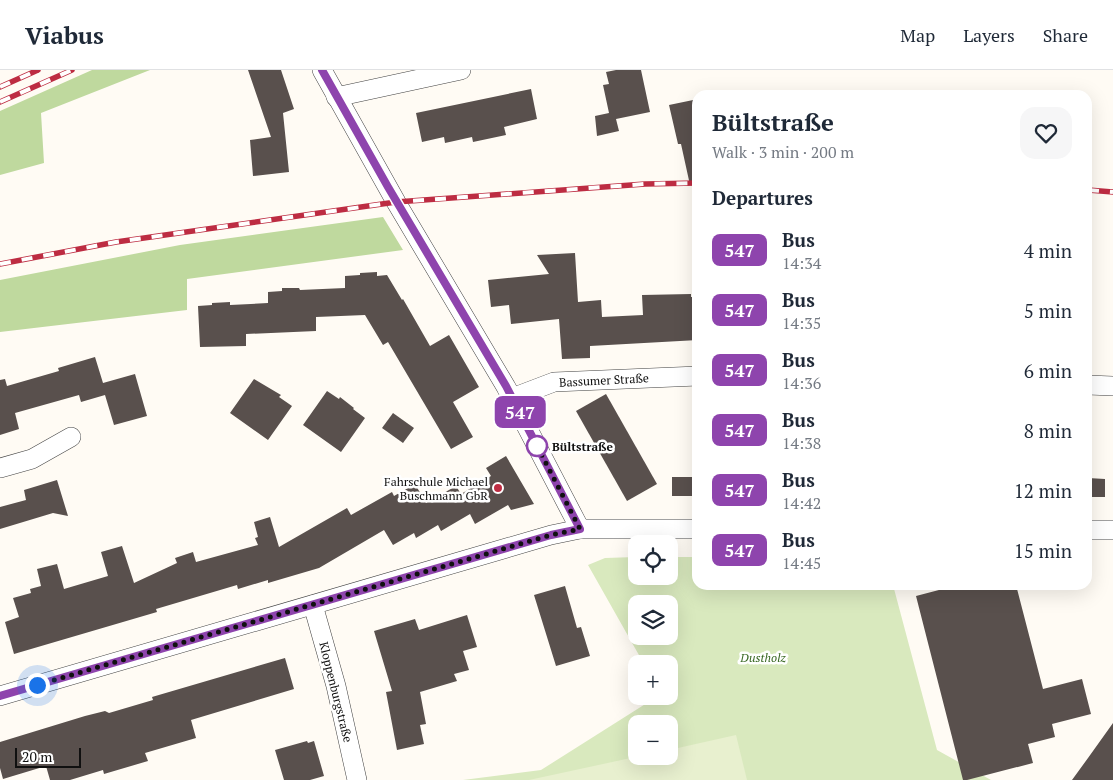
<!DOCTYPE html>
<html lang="en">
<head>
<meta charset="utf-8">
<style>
	body { margin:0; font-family:"PT Serif",serif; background:#f6f6f7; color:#1f2937; height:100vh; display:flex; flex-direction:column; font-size:19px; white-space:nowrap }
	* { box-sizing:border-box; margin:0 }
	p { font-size:16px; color:#747a83 }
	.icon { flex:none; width:28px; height:28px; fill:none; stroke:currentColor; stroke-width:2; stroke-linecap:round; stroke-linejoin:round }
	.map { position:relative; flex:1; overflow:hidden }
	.details { position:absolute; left:692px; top:20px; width:400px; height:500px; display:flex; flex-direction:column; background:#fff; border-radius:15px; box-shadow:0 5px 20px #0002 }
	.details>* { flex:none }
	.badge { padding:0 10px; border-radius:8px; font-size:18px; line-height:32px }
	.tools { position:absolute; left:628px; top:465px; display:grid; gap:10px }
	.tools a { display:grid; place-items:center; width:50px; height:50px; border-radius:10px; background:#fff; box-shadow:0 5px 20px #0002; font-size:25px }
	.scale { position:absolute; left:15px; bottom:12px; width:66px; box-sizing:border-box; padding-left:5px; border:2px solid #101010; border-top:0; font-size:14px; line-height:18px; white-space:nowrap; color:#101010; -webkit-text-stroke:4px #fff; paint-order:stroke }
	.you { position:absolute; width:25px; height:25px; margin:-12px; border:4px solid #fff; border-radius:50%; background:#1a73e8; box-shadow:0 0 0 8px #1a73e833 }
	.map>.badge { position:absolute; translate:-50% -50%; box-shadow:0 0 0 2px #fff }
	h2 { padding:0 20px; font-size:19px; line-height:45px }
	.round { display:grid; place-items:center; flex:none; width:52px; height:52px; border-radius:15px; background:#f6f6f7 }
	.headline { display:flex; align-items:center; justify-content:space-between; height:85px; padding:0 20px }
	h1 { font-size:24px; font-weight:600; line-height:38px }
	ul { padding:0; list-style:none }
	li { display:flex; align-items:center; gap:15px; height:60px; padding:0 20px }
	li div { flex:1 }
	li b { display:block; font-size:19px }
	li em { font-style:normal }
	li .badge { min-width:55px; font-weight:700; text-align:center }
	header { display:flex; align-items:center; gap:30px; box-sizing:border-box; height:70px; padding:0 25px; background:#fff; border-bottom:1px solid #e0e1e3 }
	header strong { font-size:24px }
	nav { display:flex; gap:28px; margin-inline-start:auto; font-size:18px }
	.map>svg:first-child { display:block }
</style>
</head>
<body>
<header>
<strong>Viabus</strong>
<nav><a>Map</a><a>Layers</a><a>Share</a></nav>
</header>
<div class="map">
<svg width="1113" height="710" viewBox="0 0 1113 710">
	<rect width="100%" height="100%" fill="#fffbf4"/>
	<!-- green -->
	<path fill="#d9e9be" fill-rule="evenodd" d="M 636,487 L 636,506 L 669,506 L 669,487 L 697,487 L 698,515 L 893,515 L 937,680 L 991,710 L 463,710 L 541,700 L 658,626 L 669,626 L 669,594 L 644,594 L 588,495 L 605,488 ZM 636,534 L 669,534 L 669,566 L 636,566 ZM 636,654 L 669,654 L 669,686 L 636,686 Z"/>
	<!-- forest -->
	<g fill="#bfd99e">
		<path d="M 92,0 L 150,0 L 41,43 L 44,93 L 0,105 L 0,41 Z"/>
		<path d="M 383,147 L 403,180 L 187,209 L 187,240 L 0,262 L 0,210 L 180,175 Z"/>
	</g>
	<!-- pitch -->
	<path fill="#e8f0cf" d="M 736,665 L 747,710 L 529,710 L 640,686 L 669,686 L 669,680 Z"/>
	<!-- building -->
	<g fill="#59504d">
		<path d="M 248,0 L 281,0 L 294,39 L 283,43 L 289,102 L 253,106 L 250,70 L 271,67 Z"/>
		<path d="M 616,0 L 641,0 L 650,42 L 616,49 L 619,61 L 597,66 L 595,46 L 609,43 L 603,15 L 609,14 L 606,2 Z"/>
		<path d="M 531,19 L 537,49 L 504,57 L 506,65 L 473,72 L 472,67 L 445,73 L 444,67 L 422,72 L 416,43 Z"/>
		<path d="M 698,29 L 698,115 L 690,115 L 681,74 L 678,74 L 669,35 Z"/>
		<path d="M 575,183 L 578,232 L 601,230 L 602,247 L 643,245 L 642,225 L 691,224 L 691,227 L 698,227 L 698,270 L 590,276 L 590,288 L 562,289 L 559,249 L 511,254 L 509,235 L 491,237 L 488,210 L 549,204 L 537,185 Z"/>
		<path d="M 377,202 L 377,206 L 387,205 L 402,230 L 403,229 L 430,276 L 449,265 L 479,317 L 453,332 L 473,367 L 451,379 L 388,272 L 383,275 L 365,245 L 316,247 L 316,261 L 246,264 L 246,276 L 200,277 L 198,236 L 212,235 L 212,233 L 230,232 L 230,235 L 268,233 L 268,222 L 282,221 L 282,218 L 299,218 L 300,220 L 345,218 L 345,206 L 360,205 L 360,203 Z"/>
		<path d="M 95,287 L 103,313 L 135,304 L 147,346 L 114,355 L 105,325 L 81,332 L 79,325 L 15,343 L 19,359 L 0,365 L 0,310 L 5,309 L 7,316 L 59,301 L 58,298 Z"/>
		<path d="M 254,309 L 281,325 L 279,327 L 292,336 L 268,370 L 230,343 Z"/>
		<path d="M 327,321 L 339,329 L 340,327 L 354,338 L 353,339 L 365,348 L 341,382 L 303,355 Z"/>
		<path d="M 606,324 L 657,414 L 627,431 L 576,341 Z"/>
		<path d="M 393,343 L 414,358 L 403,373 L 382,358 Z"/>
		<path d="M 506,386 L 534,434 L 511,440 L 508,435 L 475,454 L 470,444 L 441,461 L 438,455 L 416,468 L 414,463 L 393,475 L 384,460 L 319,498 L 268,513 L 268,510 L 238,519 L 237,515 L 156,539 L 157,542 L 14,584 L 5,552 L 19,547 L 13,528 L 31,523 L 30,519 L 41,516 L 37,499 L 57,494 L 64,519 L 108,506 L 101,482 L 122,476 L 134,513 L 177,493 L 175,488 L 193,482 L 196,492 L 258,475 L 255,468 L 258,467 L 254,452 L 270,447 L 279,477 L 347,438 L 351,445 L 392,422 L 394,426 L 415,414 L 426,433 L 456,416 L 461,424 L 491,406 L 486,398 Z"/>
		<rect x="672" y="407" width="26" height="19"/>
		<path d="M 1088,408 L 1105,409 L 1105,427 L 1088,427 Z"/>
		<path d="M 57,410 L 68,446 L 53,443 L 0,459 L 0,437 L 26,430 L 24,420 Z"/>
		<path d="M 958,515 L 1016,515 L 1043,619 L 1082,609 L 1091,644 L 1052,654 L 1055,667 L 1028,674 L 1033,693 L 967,710 L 963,710 L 916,526 Z"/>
		<path d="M 565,516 L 577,558 L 581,557 L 590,586 L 556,596 L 534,525 Z"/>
		<path d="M 467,545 L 477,577 L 463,581 L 469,600 L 454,604 L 457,611 L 420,622 L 426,654 L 420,655 L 424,674 L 397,680 L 386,622 L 392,621 L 374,561 L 415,549 L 419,560 Z"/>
		<path d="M 285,588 L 294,619 L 191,650 L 196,668 L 145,683 L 148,691 L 104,704 L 103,700 L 70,710 L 50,710 L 46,696 L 3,709 L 0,698 L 0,672 L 85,646 L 105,641 L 109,643 L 153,630 L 152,627 Z"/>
		<path d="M 1113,653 L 1113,710 L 1072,710 L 1088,688 Z"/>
		<path d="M 307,671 L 308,673 L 314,671 L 324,706 L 310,710 L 284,710 L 275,680 Z"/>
	</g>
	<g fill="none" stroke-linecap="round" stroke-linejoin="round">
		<defs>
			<g id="minor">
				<path d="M 322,0 L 396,132 L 506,317 L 580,459"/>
				<path d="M 336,27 L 461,0"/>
				<path d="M 1088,315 L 1113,316"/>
				<path d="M 512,328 L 554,312 L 698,306"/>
				<path d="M 0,398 L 32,389 L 71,367"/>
				<path d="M 1088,460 L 1113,460"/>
				<path d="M 313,535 L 336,616 L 357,710"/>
				<path d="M 0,626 L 551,465 L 580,459 L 698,459"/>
			</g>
		</defs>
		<!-- minor casing -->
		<use href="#minor" stroke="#434343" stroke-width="20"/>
		<!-- minor -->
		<use href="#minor" stroke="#fff" stroke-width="19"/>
		<defs>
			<g id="rail">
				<path d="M 0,17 L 38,0"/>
				<path d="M 0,32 L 72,0"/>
				<path d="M 1088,120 L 1113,122"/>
				<path d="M 0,194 L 116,172 L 396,132 L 645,114 L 698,113"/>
			</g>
		</defs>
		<!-- rail casing -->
		<use href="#rail" stroke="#bd2c42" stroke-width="5.5"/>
		<!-- rail -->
		<use href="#rail" stroke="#fff" stroke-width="4" stroke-dasharray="11" stroke-linecap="butt"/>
	</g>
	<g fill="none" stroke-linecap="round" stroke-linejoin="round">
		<defs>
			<path id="line" d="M 0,626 L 551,465 L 580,459 L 506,316 L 388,117 L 322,0"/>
		</defs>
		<!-- line casing -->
		<use href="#line" stroke="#fff" stroke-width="11"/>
		<!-- line -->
		<use href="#line" stroke="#8e44ad" stroke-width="8"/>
		<!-- walk -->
		<path stroke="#101010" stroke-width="5" stroke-dasharray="0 9" d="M 37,615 L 551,465 L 580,459 L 537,376"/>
	</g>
	<!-- markers -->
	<circle fill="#fff" stroke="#8e44ad" stroke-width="2.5" cx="537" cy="376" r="10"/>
	<circle fill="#bd2c42" stroke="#fff" stroke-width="2" cx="498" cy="418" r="5"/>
	<g text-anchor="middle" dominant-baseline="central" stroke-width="5" stroke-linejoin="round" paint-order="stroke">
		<!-- street labels -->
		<g font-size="12" fill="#101010" stroke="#fff">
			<text transform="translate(604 310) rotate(-3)">Bassumer Straße</text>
			<text transform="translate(336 622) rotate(76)">Kloppenburgstraße</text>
		</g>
		<!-- stop labels -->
		<g font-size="12" font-weight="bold" fill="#101010" stroke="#fff" text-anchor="start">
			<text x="552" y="376">Bültstraße</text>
		</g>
		<!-- poi labels -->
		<g font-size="12" fill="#101010" stroke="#fff" text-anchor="end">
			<text x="488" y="411">Fahrschule Michael<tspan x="488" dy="14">Buschmann GbR</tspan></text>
		</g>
		<!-- park labels -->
		<g font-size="12" font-style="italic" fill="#376722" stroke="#fff">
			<text x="763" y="587">Dustholz</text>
		</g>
	</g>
</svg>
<div class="tools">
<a><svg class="icon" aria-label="locate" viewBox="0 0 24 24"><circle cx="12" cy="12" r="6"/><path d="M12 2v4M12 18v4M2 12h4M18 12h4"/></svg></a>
<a><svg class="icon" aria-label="layers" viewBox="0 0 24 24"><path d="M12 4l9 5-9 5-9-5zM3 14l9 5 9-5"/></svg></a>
<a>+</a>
<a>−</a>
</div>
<div class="scale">20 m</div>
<div class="you" style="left:37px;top:615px"></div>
<b class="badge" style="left:520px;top:342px;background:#8e44ad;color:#fff">547</b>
<section class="details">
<div class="headline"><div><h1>Bültstraße</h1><p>Walk · 3 min · 200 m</p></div><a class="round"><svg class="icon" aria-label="heart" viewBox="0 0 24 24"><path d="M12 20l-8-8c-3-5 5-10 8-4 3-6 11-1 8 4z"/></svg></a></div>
<h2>Departures</h2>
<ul>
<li><span class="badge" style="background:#8e44ad;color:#fff">547</span><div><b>Bus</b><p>14:34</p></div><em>4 min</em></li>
<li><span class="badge" style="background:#8e44ad;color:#fff">547</span><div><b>Bus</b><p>14:35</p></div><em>5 min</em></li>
<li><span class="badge" style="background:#8e44ad;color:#fff">547</span><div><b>Bus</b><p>14:36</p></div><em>6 min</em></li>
<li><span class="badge" style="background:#8e44ad;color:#fff">547</span><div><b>Bus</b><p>14:38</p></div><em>8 min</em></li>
<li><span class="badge" style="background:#8e44ad;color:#fff">547</span><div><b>Bus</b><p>14:42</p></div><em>12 min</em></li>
<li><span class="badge" style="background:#8e44ad;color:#fff">547</span><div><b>Bus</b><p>14:45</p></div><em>15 min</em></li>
</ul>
</section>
</div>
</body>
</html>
